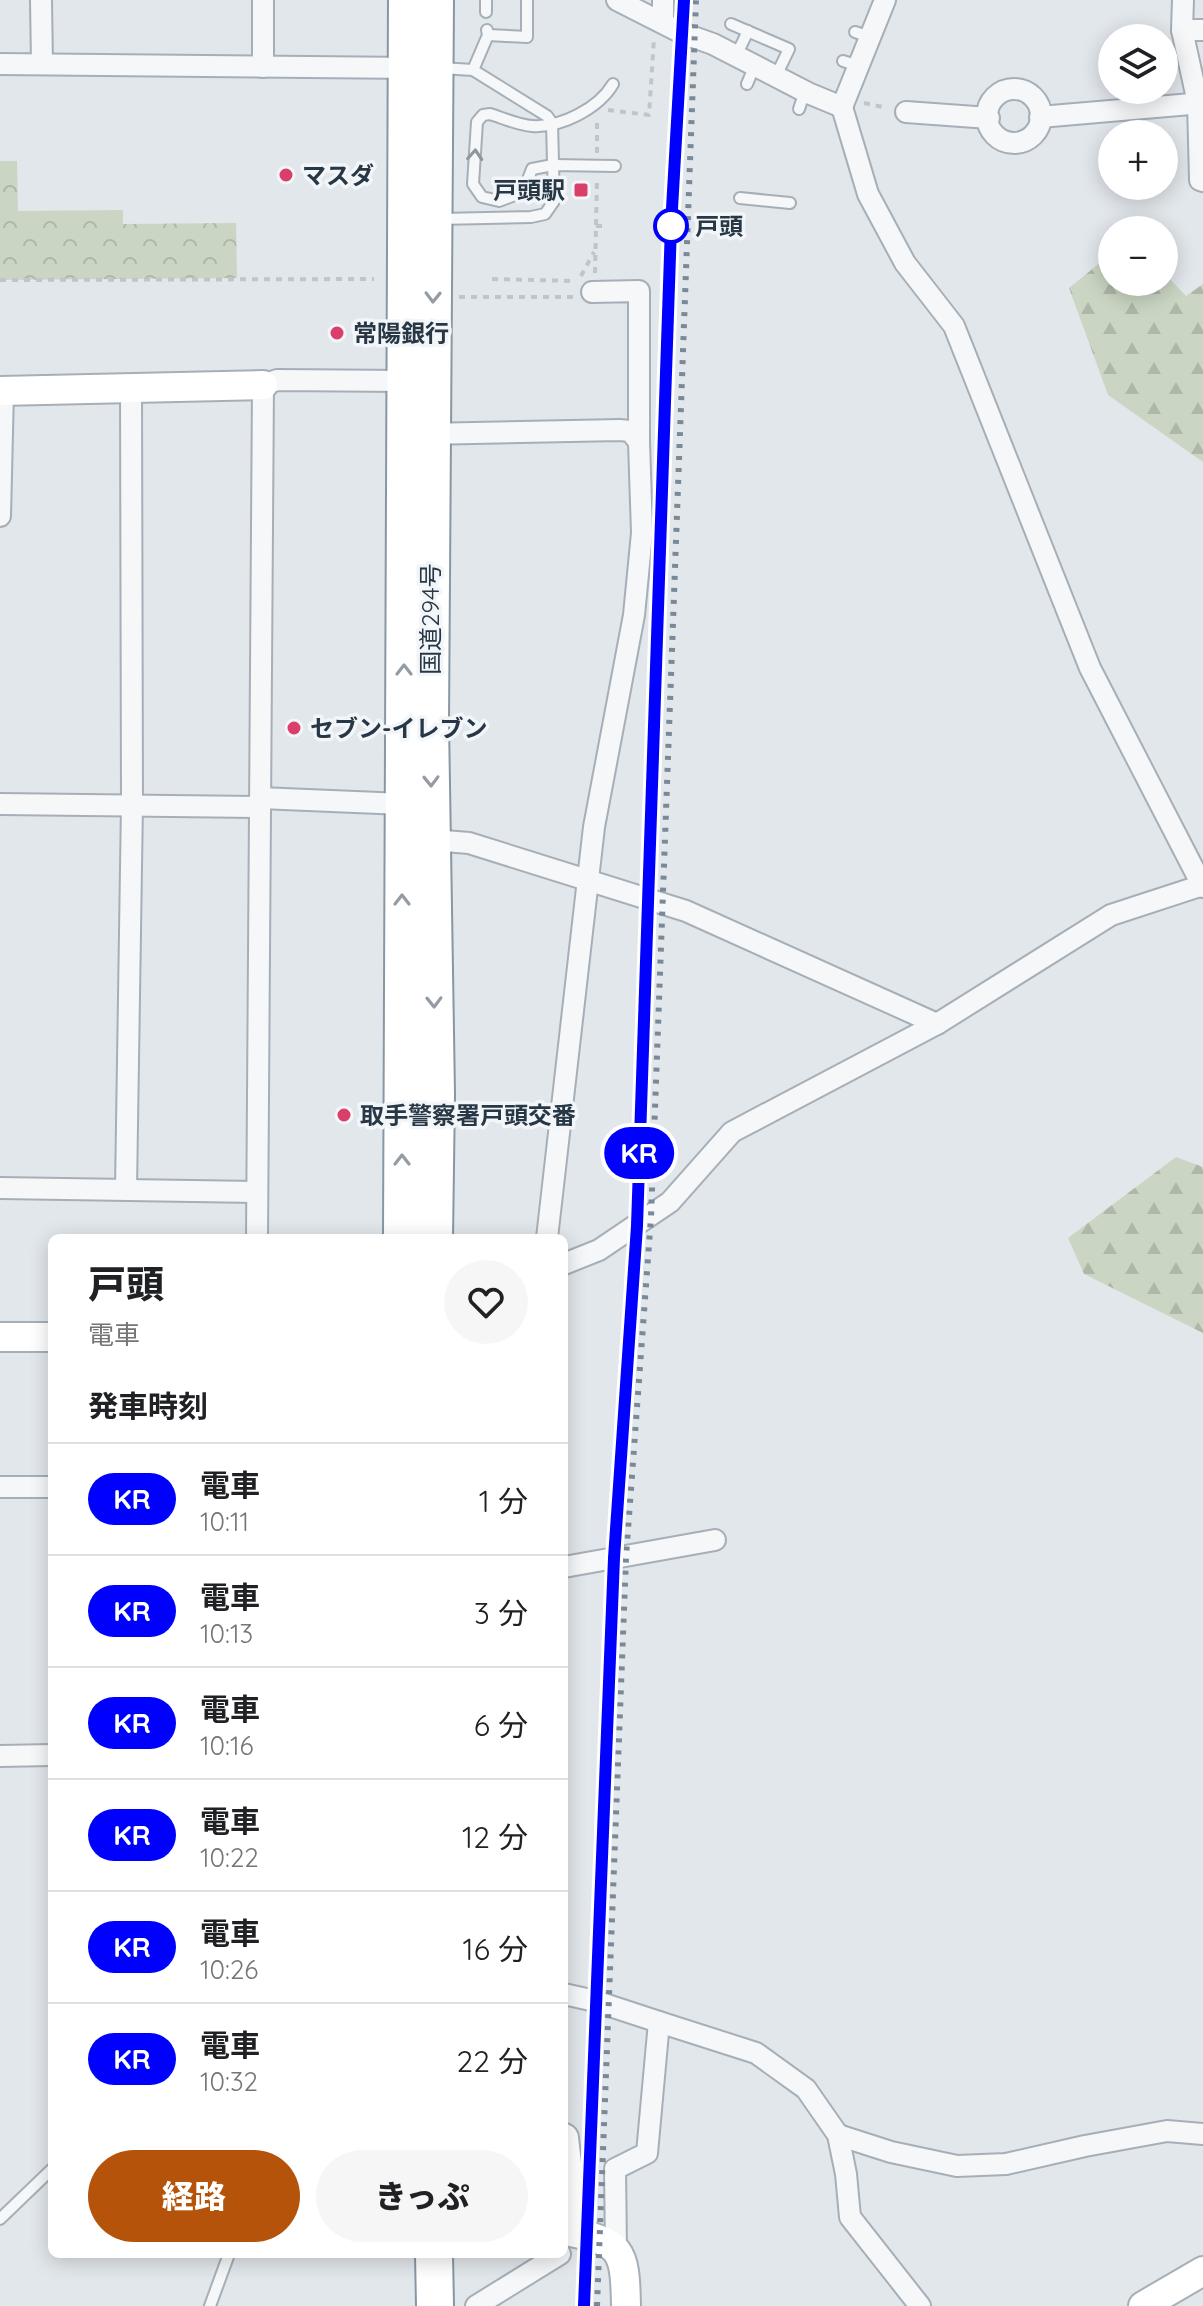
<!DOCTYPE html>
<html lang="ja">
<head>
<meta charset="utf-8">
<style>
	body { margin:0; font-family:Quicksand,"Noto Sans JP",sans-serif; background:#f6f6f6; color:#202124; height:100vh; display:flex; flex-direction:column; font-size:30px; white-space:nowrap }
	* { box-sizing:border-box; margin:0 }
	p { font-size:26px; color:#757577 }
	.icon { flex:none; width:44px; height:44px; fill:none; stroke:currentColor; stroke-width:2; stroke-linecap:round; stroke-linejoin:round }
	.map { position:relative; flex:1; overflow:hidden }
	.side { position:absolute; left:48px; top:1234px; width:520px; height:1024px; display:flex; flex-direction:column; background:#fff; border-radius:12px; box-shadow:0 4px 20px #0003 }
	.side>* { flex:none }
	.badge { padding:0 16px; border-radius:26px; font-size:28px; line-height:52px }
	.controls { position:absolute; left:1098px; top:24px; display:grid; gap:16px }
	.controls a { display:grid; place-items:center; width:80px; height:80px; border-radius:50%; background:#fff; box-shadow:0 4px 20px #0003; font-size:40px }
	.map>.badge { position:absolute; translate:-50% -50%; box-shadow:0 0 0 4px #fff }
	h2 { padding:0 40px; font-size:30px; line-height:72px }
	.round { display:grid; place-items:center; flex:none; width:84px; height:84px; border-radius:42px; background:#f6f6f6 }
	.overview { display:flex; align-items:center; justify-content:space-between; height:136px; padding:0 40px }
	h1 { font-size:38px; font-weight:800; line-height:60px }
	.action { display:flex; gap:16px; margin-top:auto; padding:16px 40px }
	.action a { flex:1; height:92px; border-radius:48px; background:#b45309; color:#fff; font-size:32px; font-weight:800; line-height:92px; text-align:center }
	.action a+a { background:#f6f6f6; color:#202124 }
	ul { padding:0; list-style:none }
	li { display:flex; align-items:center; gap:24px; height:112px; padding:0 40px; border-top:2px solid #e0e0e0 }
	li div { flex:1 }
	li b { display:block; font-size:30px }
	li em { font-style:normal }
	li .badge { min-width:88px; font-weight:700; text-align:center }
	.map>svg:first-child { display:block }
</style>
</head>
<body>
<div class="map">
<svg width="1203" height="2306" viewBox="0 0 1203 2306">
	<defs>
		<pattern id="forest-firs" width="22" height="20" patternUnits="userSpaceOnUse" patternTransform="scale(2)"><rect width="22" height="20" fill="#cad6c3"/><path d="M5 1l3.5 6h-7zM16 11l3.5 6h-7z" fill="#aeb8a9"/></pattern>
		<pattern id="park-crowns" width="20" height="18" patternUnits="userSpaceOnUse" patternTransform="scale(2)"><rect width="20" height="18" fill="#cad6c3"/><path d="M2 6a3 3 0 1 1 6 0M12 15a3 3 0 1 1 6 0" fill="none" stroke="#aeb8a9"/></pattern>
	</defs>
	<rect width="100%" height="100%" fill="#e2e7ec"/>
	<!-- forest -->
	<g fill="url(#forest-firs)">
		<path d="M 1112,253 L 1112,282 L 1164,282 L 1164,273 L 1186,296 L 1203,284 L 1203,462 L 1108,395 L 1069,288 Z"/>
		<path d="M 1176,1157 L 1203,1167 L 1203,1333 L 1084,1274 L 1068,1238 Z"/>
	</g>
	<!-- park -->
	<path fill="url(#park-crowns)" d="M 0,161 L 17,161 L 18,211 L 123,210 L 123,224 L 236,223 L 237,278 L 0,280 Z"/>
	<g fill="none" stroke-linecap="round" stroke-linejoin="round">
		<defs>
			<g id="lane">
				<path d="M 486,12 L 486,0"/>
				<path d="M 731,24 L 789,49 L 776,76"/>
				<path d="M 855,32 L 870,37"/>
				<path d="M 488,35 L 527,37 L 527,0"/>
				<path d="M 736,56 L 748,31"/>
				<path d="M 843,61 L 859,66"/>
				<path d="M 473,70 L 488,35 L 487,30"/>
				<path d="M 613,84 C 599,108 561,128 532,126 C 518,125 503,118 490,114 L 483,115 L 477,122 L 473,184 L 482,197 L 499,201 L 523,192 L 532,169 L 553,165 L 615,166"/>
				<path d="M 747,84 L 755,65"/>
				<path d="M 799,109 L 805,91"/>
				<path d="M 740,198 L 790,203"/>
				<path d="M 439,219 L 531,217 L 545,214 L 554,201 L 552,123 L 547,116 L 473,70 L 441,68"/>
				<path d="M 0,2219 L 52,2169"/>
				<path d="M 210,2306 L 229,2254"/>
			</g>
			<g id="street">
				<path d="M 41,0 L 42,64"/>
				<path d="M 617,0 L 682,33 L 713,44 L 808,93 L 842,107 L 885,0"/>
				<path d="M 663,0 L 663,22"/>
				<path d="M 1183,0 L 1182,30 L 1198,103 L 1200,180 L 1203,181"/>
				<path d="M 1182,30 L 1203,30"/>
				<path d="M 0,64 L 415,68"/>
				<path d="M 263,67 L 263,0"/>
				<circle cx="1014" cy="116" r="27"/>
				<path d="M 842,107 L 868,194 L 905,263 L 954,326 L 1090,668 L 1203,887"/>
				<path d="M 906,112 L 989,118"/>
				<path d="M 1040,117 L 1203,103"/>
				<path d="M 592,292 L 639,291 L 639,442"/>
				<path d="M 425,434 L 620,430 L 630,431 L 639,442 L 642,533 L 634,615 L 594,827 L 547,1238"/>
				<path d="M 0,516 L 3,391"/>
				<path d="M 260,798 L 403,804"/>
				<path d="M 0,804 L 259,807"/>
				<path d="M 432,840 L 469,843 L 686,911 L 937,1024"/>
				<path d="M 0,1188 L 257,1192"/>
				<path d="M 126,1189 L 132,804 L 131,389"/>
				<path d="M 257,1238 L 263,385 L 277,380 L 406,381"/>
				<path d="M 564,1264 L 599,1250 L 670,1202 L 732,1132 L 937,1024 L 1111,915 L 1203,885"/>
				<path d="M 0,1487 L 52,1487"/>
				<path d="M 564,1567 L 715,1540"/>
				<path d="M 0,1756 L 52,1755"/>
				<path d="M 564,1994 L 595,2001 L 659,2022"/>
				<path d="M 838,2135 L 891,2152 L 957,2166 L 1006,2164 L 1085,2146 L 1167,2131 L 1203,2134"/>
				<path d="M 616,2248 L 615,2169 L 647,2153 L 659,2022 L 756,2053 L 806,2089 L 838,2135 L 846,2174 L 850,2217 L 920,2306"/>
				<path d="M 476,2306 L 560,2254"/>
			</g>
			<g id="secondary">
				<path d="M 0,391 L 263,385"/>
				<path d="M 0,1337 L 52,1337"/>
				<path d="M 564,2138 L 567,2164 L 566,2231 C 622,2242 625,2249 626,2306"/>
				<path d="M 1143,2306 L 1203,2271"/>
			</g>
			<g id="highway">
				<path d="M 402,1238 L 407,0"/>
				<path d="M 434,1238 L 436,1094 L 430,723 L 435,0"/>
				<path d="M 434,2254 L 435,2306"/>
			</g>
		</defs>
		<!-- lane casing -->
		<use href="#lane" stroke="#a6afb7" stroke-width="14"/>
		<!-- street casing -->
		<use href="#street" stroke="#a6afb7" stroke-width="24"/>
		<!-- secondary casing -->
		<use href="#secondary" stroke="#a6afb7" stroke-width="32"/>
		<!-- highway casing -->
		<use href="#highway" stroke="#8897a4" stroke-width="40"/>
		<!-- path -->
		<g stroke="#c0c5ca" stroke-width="4" stroke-dasharray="6 6" stroke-linecap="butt">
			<path d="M 864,103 L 887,108"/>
			<path d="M 608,110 L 649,115 L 654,38"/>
			<path d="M 597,153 L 597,122"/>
			<path d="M 596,226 L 605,226"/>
			<path d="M 595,273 L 597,178"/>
			<path d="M 581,276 L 594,252"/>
			<path d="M 492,279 L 575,281"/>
			<path d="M 0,280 L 374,279"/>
			<path d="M 459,297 L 574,297"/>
		</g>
		<!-- lane -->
		<use href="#lane" stroke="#f5f7f9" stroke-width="10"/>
		<!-- street -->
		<use href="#street" stroke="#f5f7f9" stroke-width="20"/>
		<!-- secondary -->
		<use href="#secondary" stroke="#fff" stroke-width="28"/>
		<!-- highway -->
		<use href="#highway" stroke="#fff" stroke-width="36"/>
		<!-- rail -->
		<g stroke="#7a8997" stroke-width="6" stroke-dasharray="4 8" stroke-linecap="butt">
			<path d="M 618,1511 L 637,1226 L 671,226 L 684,0"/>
			<path d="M 584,2306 L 610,1655"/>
			<path d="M 597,2306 L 626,1557 L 651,1217 L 696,0"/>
		</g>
	</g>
	<!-- one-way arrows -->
	<defs><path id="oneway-chevron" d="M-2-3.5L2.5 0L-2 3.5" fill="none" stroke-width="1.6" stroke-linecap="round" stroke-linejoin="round" transform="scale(2)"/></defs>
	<use stroke="#8e979f" href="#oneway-chevron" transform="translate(475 155) rotate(-86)"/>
	<g stroke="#949ba2">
		<use href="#oneway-chevron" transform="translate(433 297) rotate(91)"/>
		<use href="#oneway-chevron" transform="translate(404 670) rotate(-90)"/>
		<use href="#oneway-chevron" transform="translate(431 781) rotate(89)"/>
		<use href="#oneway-chevron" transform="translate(402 900) rotate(-90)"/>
		<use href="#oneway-chevron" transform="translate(434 1002) rotate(89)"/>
		<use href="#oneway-chevron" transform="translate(402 1160) rotate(-90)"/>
	</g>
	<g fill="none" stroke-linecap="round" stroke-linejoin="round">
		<defs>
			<path id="line" d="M 584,2306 L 614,1558 L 637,1226 L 671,226 L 684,0"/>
		</defs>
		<!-- line casing -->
		<use href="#line" stroke="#fff" stroke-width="18"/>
		<!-- line -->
		<use href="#line" stroke="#00f" stroke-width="12"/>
	</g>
	<!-- markers -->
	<g fill="#da3e6b" stroke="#f2f6f9" stroke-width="3">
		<circle cx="286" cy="175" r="8"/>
		<rect x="573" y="182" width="16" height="16" rx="4"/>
		<circle cx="337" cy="333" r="8"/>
		<circle cx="294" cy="728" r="8"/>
		<circle cx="344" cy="1115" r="8"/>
	</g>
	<circle fill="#fff" stroke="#00f" stroke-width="4" cx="671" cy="226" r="16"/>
	<g text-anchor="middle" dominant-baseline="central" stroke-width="7" stroke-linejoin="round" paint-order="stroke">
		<!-- poi labels -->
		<g font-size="24" font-weight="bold" fill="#283745" stroke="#f2f6f9" text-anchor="start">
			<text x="302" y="175">マスダ</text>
			<text x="565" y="190" text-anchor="end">戸頭駅</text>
			<text x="353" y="333">常陽銀行</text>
			<text x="310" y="728">セブン-イレブン</text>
			<text x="360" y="1115">取手警察署戸頭交番</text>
		</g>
		<!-- stop labels -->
		<g font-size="24" font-weight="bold" fill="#283745" stroke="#f2f6f9" text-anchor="start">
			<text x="695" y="226">戸頭</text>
		</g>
		<!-- street labels -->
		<g font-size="24" fill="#283745" stroke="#f2f6f9">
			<text transform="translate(430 619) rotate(-90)">国道294号</text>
		</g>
	</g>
</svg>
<div class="controls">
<a><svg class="icon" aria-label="layers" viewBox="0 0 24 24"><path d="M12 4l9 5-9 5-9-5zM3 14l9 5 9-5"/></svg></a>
<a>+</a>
<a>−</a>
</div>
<b class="badge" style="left:639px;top:1153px;background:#00f;color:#fff">KR</b>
<section class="side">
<div class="overview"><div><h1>戸頭</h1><p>電車</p></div><a class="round"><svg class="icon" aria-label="heart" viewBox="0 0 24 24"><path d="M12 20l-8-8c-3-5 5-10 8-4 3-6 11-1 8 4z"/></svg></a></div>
<h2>発車時刻</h2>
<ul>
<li><span class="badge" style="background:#00f;color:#fff">KR</span><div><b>電車</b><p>10:11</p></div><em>1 分</em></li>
<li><span class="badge" style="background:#00f;color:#fff">KR</span><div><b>電車</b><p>10:13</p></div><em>3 分</em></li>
<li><span class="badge" style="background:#00f;color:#fff">KR</span><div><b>電車</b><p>10:16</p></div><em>6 分</em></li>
<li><span class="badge" style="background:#00f;color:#fff">KR</span><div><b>電車</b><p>10:22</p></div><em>12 分</em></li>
<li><span class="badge" style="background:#00f;color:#fff">KR</span><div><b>電車</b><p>10:26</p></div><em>16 分</em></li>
<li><span class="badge" style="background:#00f;color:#fff">KR</span><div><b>電車</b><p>10:32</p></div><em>22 分</em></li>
</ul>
<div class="action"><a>経路</a><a>きっぷ</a></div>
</section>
</div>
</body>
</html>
